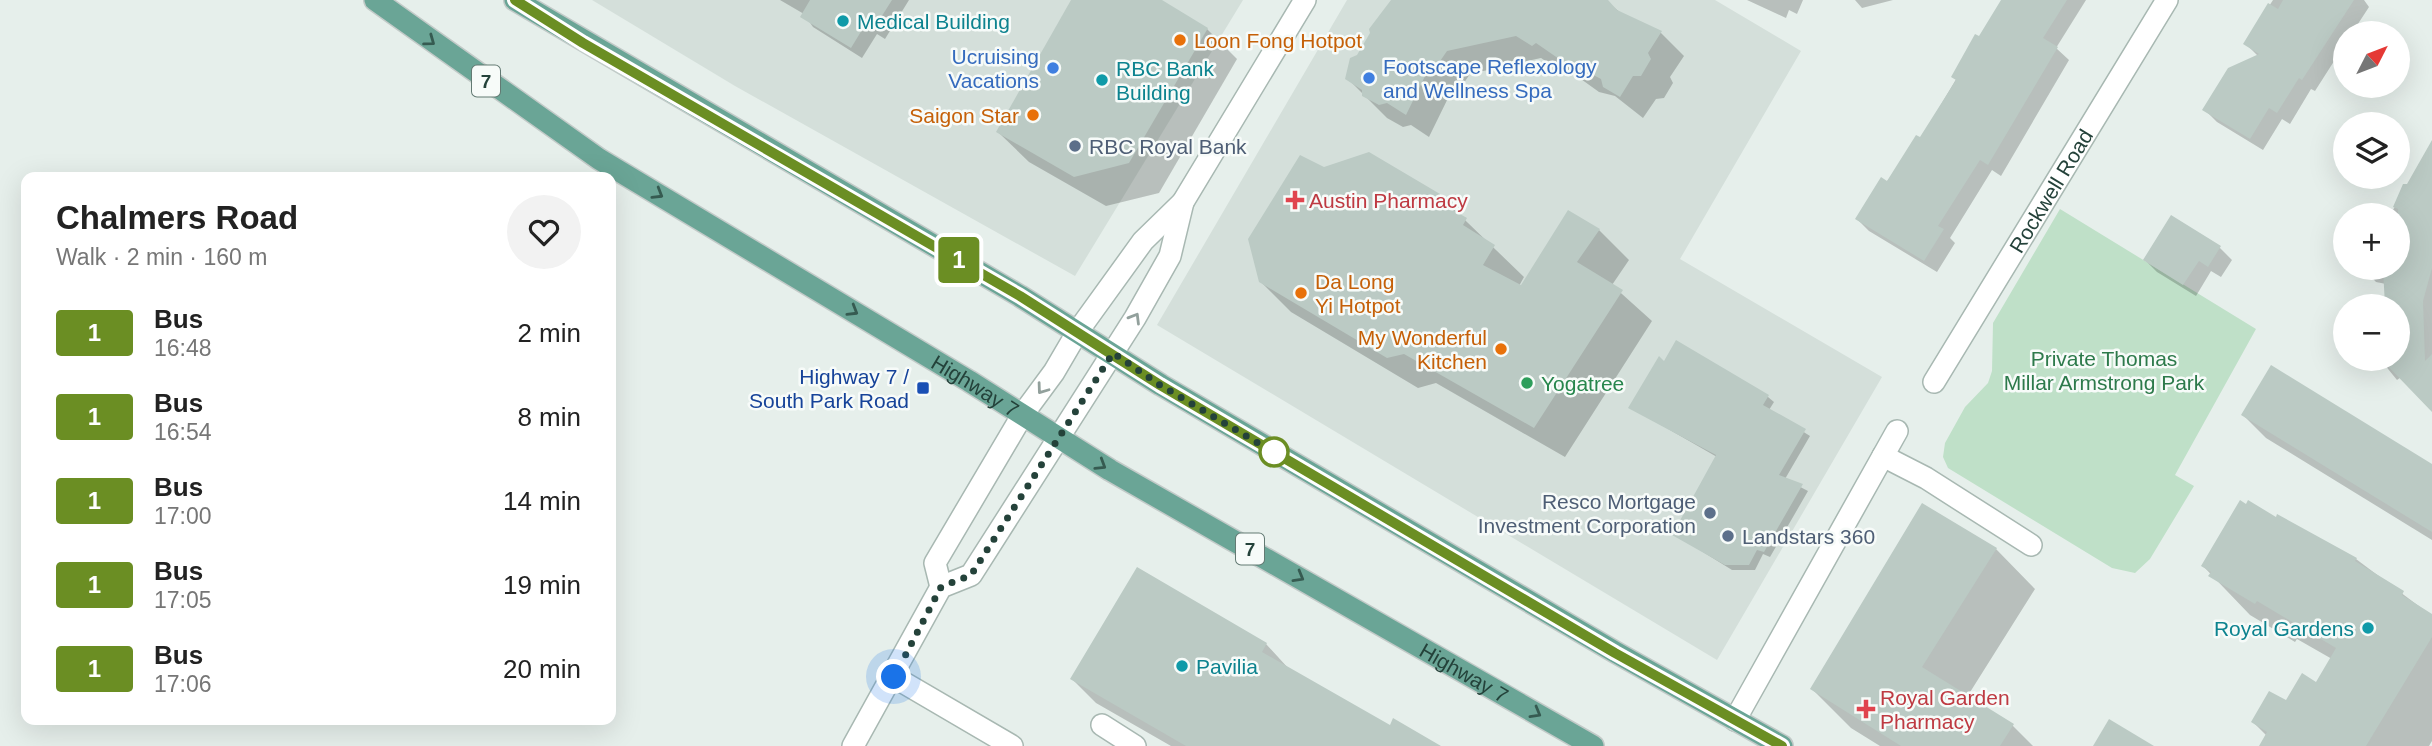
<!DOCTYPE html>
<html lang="en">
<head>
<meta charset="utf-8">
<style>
	body { margin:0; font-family:Arial,sans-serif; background:#f2f2f2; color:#222; height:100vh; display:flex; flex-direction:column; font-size:26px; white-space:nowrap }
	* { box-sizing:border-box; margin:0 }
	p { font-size:23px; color:#767676 }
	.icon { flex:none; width:38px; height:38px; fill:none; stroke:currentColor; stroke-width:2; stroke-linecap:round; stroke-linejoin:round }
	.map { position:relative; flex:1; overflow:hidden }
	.sheet { position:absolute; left:21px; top:172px; width:595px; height:553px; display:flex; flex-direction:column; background:#fff; border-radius:14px; box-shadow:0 7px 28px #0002 }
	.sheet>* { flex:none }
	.badge { padding:0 14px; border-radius:5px; font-size:24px; line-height:46px }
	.needle { width:46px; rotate:48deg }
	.tools { position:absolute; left:2333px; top:21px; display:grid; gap:14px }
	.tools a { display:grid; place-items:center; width:77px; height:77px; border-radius:50%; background:#fff; box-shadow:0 7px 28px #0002; font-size:35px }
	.you { position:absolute; width:35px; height:35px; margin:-18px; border:5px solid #fff; border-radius:50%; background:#1a73e8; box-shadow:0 0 0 10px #1a73e833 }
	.map>.badge { position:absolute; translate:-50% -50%; box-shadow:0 0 0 4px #fff }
	.round { display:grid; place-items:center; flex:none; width:74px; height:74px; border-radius:37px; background:#f2f2f2 }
	.head { display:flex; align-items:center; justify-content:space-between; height:119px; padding:0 35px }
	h1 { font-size:33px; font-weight:700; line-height:52px }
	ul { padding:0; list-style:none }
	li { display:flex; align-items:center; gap:21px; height:84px; padding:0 35px }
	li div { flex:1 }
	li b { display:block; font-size:26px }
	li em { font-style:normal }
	li .badge { min-width:77px; font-weight:700; text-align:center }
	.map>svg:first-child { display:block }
</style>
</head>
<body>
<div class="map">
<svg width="2432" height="746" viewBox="0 0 2432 746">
	<rect width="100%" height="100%" fill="#e6efeb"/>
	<!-- built -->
	<g fill="#d4dfda">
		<path d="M 592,0 L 1243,0 L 1075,276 L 735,86 Z"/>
		<path d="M 1347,0 L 1715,0 L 1801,51 L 1680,259 L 1882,377 L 1717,660 L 1157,325 Z"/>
	</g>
	<!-- park -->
	<path fill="#bfe0c8" d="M 2060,209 L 2256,329 L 2175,475 L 2194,486 L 2150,559 L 2135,573 L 2112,568 L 1948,468 L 1943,457 L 1945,443 L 1965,407 L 1988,383 L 1992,371 L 1993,323 Z"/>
	<!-- shadow -->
	<g fill="#0003">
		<path d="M 780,0 L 909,0 L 885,39 L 877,34 L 862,58 L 813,27 L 804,14 Z"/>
		<path d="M 1073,0 L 1159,0 L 1207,29 L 1237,59 L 1159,193 L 1106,206 L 1029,162 L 998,132 Z"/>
		<path d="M 1392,0 L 1605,0 L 1622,14 L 1661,33 L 1684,56 L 1670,77 L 1673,83 L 1664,98 L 1656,99 L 1643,118 L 1615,96 L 1599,92 L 1560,64 L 1556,68 L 1541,58 L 1470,74 L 1459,90 L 1452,90 L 1429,137 L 1411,125 L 1403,127 L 1387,118 L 1347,78 L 1351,59 L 1358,57 Z"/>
		<path d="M 1747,0 L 1803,0 L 1797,14 L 1789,10 L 1786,18 Z"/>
		<path d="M 1855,0 L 1893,0 L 1862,8 Z"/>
		<path d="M 2003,0 L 2086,0 L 2056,48 L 2069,60 L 2001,176 L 1992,170 L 1950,238 L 1955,243 L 1937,272 L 1869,231 L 1857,219 L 1920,140 Z"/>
		<path d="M 2273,0 L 2364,0 L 2369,7 L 2352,33 L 2345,33 L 2345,44 L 2315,91 L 2311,89 L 2290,124 L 2282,119 L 2263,150 L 2217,122 L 2204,109 L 2258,56 L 2245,43 Z"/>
		<path d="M 2432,144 L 2432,409 L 2401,377 L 2397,380 L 2380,359 L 2398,359 L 2398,306 L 2387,306 L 2386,284 L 2376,282 L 2364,269 L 2398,268 L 2398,215 L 2390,215 Z"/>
		<path d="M 1323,168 L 1439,195 L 1524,277 L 1519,286 L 1521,287 L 1599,230 L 1629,260 L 1612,285 L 1652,321 L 1565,457 L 1436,383 L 1418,388 L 1291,312 L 1260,281 Z"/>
		<path d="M 2220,248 L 2232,260 L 2221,277 L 2211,271 L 2196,296 L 2157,272 L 2145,260 Z"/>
		<path d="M 1676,343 L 1768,397 L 1774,402 L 1769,410 L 1810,436 L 1785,479 L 1808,491 L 1770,557 L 1763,554 L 1755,570 L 1732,570 L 1674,534 L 1717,457 L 1630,407 L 1665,363 Z"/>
		<path d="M 2243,415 L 2432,466 L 2432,540 L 2266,438 Z"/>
		<path d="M 2276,519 L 2356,559 L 2432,616 L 2432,741 L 2429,746 L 2261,746 L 2267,736 L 2253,722 L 2317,684 L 2332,659 L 2297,639 L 2295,642 L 2250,615 L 2203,566 Z"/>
		<path d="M 1996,549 L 2035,589 L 1967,697 L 2013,726 L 2033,746 L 1880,746 L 1851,728 L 1812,689 Z"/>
		<path d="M 1266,644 L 1289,669 L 1391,727 L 1438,746 L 1171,746 L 1096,703 L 1072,679 Z"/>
	</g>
	<!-- building -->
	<g fill="#bbcac4">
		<path d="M 810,0 L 892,0 L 873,30 L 865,25 L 851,48 L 800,17 Z"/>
		<path d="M 1071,0 L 1162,0 L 1208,28 L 1129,163 L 1074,177 L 996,132 Z"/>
		<path d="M 1391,0 L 1608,0 L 1617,10 L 1662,31 L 1648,53 L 1651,59 L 1641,76 L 1633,76 L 1620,97 L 1603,87 L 1601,79 L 1580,68 L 1575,70 L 1536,43 L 1532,46 L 1516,36 L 1447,51 L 1436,67 L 1429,68 L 1406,115 L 1387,103 L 1379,105 L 1362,96 L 1362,90 L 1345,79 L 1350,58 L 1357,55 L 1370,33 L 1369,29 Z"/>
		<path d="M 2001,0 L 2067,0 L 2043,38 L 2058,47 L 1988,165 L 1980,160 L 1938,226 L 1944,229 L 1924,261 L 1855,219 L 1881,177 L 1887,181 L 1916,135 L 1920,137 L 1956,80 L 1951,77 L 1975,34 L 1979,36 Z"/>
		<path d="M 2283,0 L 2354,0 L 2302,80 L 2299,78 L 2277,113 L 2269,108 L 2250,139 L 2202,110 L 2228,68 L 2259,54 L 2243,44 L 2268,3 L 2278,9 Z"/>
		<path d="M 2432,140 L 2432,268 L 2423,301 L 2425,361 L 2432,354 L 2432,412 L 2381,359 L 2398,359 L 2398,306 L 2385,306 L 2383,268 L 2398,268 L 2398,209 L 2393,207 L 2403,184 L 2407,184 Z"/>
		<path d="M 1369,152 L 1440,194 L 1437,201 L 1467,218 L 1463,225 L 1495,245 L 1483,265 L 1521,285 L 1568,210 L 1600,229 L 1577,262 L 1623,290 L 1534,428 L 1404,354 L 1387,358 L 1259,282 L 1248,239 L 1300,155 L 1324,167 Z"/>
		<path d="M 2171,215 L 2221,246 L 2208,267 L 2199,261 L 2183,285 L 2143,260 Z"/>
		<path d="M 1676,340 L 1769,395 L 1763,405 L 1806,429 L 1779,475 L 1803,484 L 1764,552 L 1757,550 L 1749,565 L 1725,565 L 1672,535 L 1716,455 L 1628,408 L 1659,356 L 1664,361 Z"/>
		<path d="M 2271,365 L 2432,464 L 2432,532 L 2241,415 Z"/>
		<path d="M 2240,500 L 2246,504 L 2248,500 L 2276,517 L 2277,514 L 2357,558 L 2355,561 L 2404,591 L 2402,595 L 2432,614 L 2432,637 L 2366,746 L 2259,746 L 2267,732 L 2251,722 L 2269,691 L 2286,700 L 2302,673 L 2316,682 L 2336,648 L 2257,601 L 2255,604 L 2208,576 L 2211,572 L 2201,566 Z"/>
		<path d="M 1922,503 L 1997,548 L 1922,667 L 2014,724 L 2000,746 L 1901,746 L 1810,689 Z"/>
		<path d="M 1137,567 L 1267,643 L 1262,652 L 1390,725 L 1393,718 L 1441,746 L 1186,746 L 1070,679 Z"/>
		<path d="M 2109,719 L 2154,746 L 2093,746 Z"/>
	</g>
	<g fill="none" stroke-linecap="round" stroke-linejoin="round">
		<defs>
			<g id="minor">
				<path id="s1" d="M 1934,382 L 2167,0"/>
				<path d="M 1883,456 L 1926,478 L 2031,545"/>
				<path d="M 941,587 L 935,563 L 1023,414 L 1054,372 L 1078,331 L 1143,241 L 1183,202 L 1305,0"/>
				<path d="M 894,677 L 1012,746"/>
				<path d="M 1735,720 L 1897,431"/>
				<path d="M 1102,725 L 1135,746"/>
				<path d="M 853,746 L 941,587 L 971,575 L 1135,318 L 1170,256 L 1183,202"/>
			</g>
			<g id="primary">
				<path id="s2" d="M 375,0 L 599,159 L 969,381 L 1110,470 L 1593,746"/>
				<path d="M 515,0 L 1020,296 L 1161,385 L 1615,652 L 1782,746"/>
			</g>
		</defs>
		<!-- minor casing -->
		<use href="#minor" stroke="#a8b8b2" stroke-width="24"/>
		<!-- primary casing -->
		<use href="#primary" stroke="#c2cac8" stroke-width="24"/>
		<!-- minor -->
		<use href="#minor" stroke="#fff" stroke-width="21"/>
		<!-- primary -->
		<use href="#primary" stroke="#6aa596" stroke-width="21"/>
	</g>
	<!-- one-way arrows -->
	<defs><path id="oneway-chevron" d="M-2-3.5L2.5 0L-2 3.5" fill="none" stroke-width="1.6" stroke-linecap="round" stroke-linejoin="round" transform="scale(1.75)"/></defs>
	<g stroke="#365b51">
		<use href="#oneway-chevron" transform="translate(430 41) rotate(36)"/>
		<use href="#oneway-chevron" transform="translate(658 194) rotate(31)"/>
		<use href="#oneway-chevron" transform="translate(853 311) rotate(31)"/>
		<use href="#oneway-chevron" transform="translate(1101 465) rotate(32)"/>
		<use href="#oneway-chevron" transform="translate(1299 577) rotate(30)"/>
		<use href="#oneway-chevron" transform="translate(1536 713) rotate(30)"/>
	</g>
	<g stroke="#92a09c">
		<use href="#oneway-chevron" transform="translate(1135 318) rotate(-59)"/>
		<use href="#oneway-chevron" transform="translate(1042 389) rotate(126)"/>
	</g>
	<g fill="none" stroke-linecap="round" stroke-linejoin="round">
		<defs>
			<path id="line" d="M 515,0 L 583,43 L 1020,296 L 1160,385 L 1615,653 L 1782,746"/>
		</defs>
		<!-- line casing -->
		<use href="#line" stroke="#fff" stroke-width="16"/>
		<!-- line -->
		<use href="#line" stroke="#6b8e23" stroke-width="10"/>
		<!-- walk -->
		<path stroke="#24423a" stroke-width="7" stroke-dasharray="0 12.6" d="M 894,677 L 941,587 L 971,575 L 1113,353 L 1160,385 L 1280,456 L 1274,452"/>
	</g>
	<!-- markers -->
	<g fill="#0f9aa8" stroke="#f7fbf9" stroke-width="2.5">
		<circle cx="843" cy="21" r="7"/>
		<circle cx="1102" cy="80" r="7"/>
		<circle cx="2368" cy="628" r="7"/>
		<circle cx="1182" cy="666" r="7"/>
	</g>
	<g fill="#e8710a" stroke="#f7fbf9" stroke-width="2.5">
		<circle cx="1180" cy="40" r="7"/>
		<circle cx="1033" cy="115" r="7"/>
		<circle cx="1301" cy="293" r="7"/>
		<circle cx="1501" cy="349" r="7"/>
	</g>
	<g fill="#3f7fe0" stroke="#f7fbf9" stroke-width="2.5">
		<circle cx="1053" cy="68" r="7"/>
		<circle cx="1369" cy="78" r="7"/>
	</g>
	<g fill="#5c6f8a" stroke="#f7fbf9" stroke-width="2.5">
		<circle cx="1075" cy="146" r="7"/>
		<circle cx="1710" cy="513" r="7"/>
		<circle cx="1728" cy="536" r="7"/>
	</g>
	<g fill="#e0444e" stroke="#f7fbf9" stroke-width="2.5">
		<path d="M1291.5 189.5h7v7h7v7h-7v7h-7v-7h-7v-7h7z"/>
		<path d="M1862.5 698.5h7v7h7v7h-7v7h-7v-7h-7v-7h7z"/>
	</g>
	<circle fill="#2e9e5b" stroke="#f7fbf9" stroke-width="2.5" cx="1527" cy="383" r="7"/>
	<rect fill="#1a4fb4" stroke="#f7fbf9" stroke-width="2.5" x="916" y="381" width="14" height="14" rx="3.5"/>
	<circle fill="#fff" stroke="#6b8e23" stroke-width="3.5" cx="1274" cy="452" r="14"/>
	<g text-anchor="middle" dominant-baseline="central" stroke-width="5" stroke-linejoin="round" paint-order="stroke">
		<!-- shield labels -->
		<g fill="#f7fbf9" stroke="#637a73" stroke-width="2">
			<rect x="472" y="65.5" width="28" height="31" rx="5"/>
			<rect x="1236" y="533.5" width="28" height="31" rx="5"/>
		</g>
		<g font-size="19" font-weight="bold" fill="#24423a">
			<text x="486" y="81">7</text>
			<text x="1250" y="549">7</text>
		</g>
		<!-- culture labels -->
		<g font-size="21" fill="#0d838f" stroke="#f7fbf9" text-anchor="start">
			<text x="857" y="21">Medical Building</text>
			<text x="1116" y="68">RBC Bank<tspan x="1116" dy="24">Building</tspan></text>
			<text x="2354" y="628" text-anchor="end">Royal Gardens</text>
			<text x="1196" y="666">Pavilia</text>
		</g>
		<!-- food labels -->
		<g font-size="21" fill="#c56008" stroke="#f7fbf9" text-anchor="start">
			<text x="1194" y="40">Loon Fong Hotpot</text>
			<text x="1019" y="115" text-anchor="end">Saigon Star</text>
			<text x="1315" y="281">Da Long<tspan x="1315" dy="24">Yi Hotpot</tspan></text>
			<text x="1487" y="337" text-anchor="end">My Wonderful<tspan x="1487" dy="24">Kitchen</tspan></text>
		</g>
		<!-- shop labels -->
		<g font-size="21" fill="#366cbe" stroke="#f7fbf9" text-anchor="end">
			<text x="1039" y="56">Ucruising<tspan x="1039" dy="24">Vacations</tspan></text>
			<text x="1383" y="66" text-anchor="start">Footscape Reflexology<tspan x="1383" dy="24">and Wellness Spa</tspan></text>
		</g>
		<!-- service labels -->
		<g font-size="21" fill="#4e5e75" stroke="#f7fbf9" text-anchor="start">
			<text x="1089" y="146">RBC Royal Bank</text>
			<text x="1696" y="501" text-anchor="end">Resco Mortgage<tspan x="1696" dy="24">Investment Corporation</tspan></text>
			<text x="1742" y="536">Landstars 360</text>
		</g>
		<!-- street labels -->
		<g font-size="21" fill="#24423a" stroke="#f7fbf9">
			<text stroke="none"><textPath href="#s1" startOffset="224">Rockwell Road</textPath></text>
			<text stroke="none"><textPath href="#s2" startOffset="714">Highway 7</textPath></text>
			<text stroke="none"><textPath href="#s2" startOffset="1281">Highway 7</textPath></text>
		</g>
		<!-- health labels -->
		<g font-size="21" fill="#be3a42" stroke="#f7fbf9" text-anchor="start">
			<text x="1309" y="200">Austin Pharmacy</text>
			<text x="1880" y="697">Royal Garden<tspan x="1880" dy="24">Pharmacy</tspan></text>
		</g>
		<!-- park labels -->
		<g font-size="21" fill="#2d7a4b" stroke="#f7fbf9">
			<text x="2104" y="358">Private Thomas<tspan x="2104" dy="24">Millar Armstrong Park</tspan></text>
		</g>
		<!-- transit labels -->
		<g font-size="21" fill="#164399" stroke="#f7fbf9" text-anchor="end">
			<text x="909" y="376">Highway 7 /<tspan x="909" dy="24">South Park Road</tspan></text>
		</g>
		<!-- leisure labels -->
		<g font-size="21" fill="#27864d" stroke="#f7fbf9" text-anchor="start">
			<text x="1541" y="383">Yogatree</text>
		</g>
	</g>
</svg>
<div class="tools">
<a><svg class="needle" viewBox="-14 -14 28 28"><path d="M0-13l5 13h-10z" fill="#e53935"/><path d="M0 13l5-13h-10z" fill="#767676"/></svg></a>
<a><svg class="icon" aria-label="layers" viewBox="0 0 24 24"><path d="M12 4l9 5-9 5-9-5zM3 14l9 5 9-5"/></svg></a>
<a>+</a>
<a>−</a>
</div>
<div class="you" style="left:894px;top:677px"></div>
<b class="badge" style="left:959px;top:260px;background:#6b8e23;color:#fff">1</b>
<section class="sheet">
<div class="head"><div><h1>Chalmers Road</h1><p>Walk · 2 min · 160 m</p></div><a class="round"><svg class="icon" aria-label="heart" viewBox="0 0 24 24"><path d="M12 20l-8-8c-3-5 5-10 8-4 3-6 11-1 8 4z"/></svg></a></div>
<ul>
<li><span class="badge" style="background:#6b8e23;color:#fff">1</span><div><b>Bus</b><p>16:48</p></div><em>2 min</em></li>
<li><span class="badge" style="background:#6b8e23;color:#fff">1</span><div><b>Bus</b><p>16:54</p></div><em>8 min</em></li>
<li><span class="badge" style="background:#6b8e23;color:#fff">1</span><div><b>Bus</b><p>17:00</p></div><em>14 min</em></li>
<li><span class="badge" style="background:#6b8e23;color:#fff">1</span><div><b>Bus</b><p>17:05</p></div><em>19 min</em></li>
<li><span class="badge" style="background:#6b8e23;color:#fff">1</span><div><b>Bus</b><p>17:06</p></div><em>20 min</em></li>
</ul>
</section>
</div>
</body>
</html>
